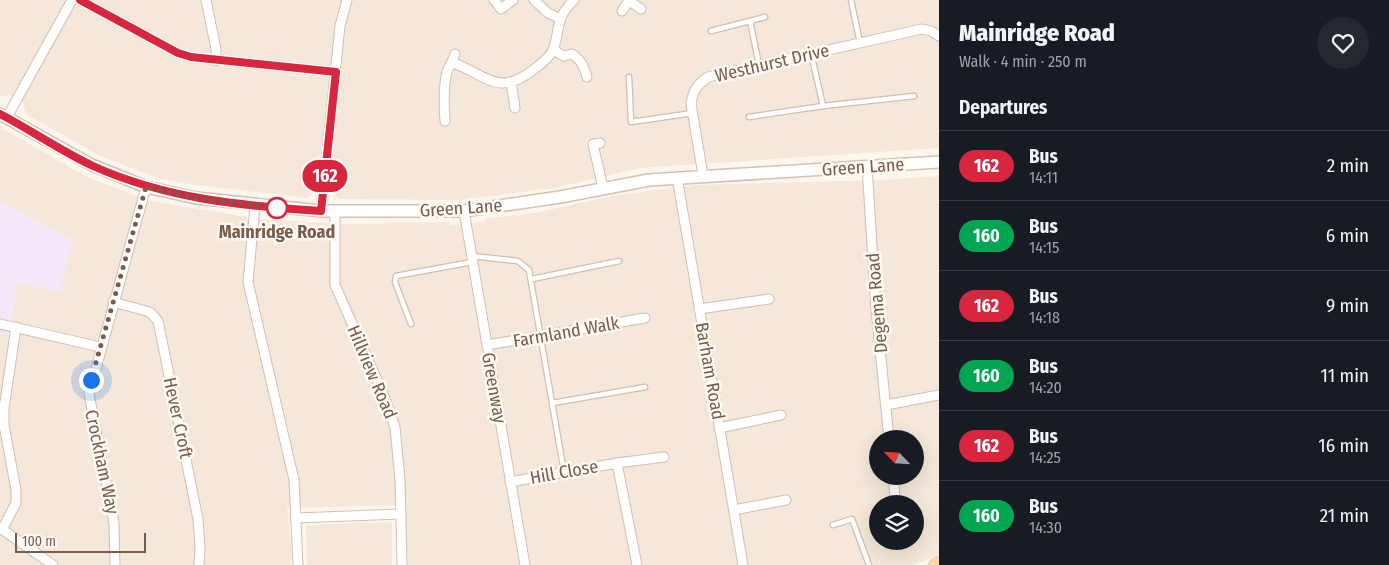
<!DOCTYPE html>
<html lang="en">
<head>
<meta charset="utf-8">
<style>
	body { margin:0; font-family:"Fira Sans Condensed",sans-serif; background:#242831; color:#f1f3f6; height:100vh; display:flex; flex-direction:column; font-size:19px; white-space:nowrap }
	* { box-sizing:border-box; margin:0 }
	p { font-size:16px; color:#9ea1a6 }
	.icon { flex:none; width:28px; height:28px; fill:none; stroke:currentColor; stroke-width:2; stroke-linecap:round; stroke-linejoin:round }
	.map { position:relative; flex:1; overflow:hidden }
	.sheet { display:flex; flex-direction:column; background:#171b24; width:450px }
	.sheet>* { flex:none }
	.badge { padding:0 10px; border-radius:16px; font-size:18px; line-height:32px }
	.needle { width:32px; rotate:295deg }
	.controls { position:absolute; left:869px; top:430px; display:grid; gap:10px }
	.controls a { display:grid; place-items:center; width:55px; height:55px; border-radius:50%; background:#171b24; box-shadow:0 5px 20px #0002; font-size:25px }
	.scale { position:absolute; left:15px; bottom:12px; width:131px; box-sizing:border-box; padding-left:5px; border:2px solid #7a5c4d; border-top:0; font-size:14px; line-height:18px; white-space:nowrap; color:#7a5c4d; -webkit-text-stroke:4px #fffaf3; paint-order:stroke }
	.you { position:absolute; width:25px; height:25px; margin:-12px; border:4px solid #fff; border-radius:50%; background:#1a73e8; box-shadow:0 0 0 8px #1a73e833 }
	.map>.badge { position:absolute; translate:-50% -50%; box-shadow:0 0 0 2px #fff }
	h2 { padding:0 20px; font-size:19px; line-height:45px }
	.round { display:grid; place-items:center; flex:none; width:52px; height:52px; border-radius:26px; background:#242831 }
	.headline { display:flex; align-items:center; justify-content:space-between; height:85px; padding:0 20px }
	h1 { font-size:24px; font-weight:800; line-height:38px }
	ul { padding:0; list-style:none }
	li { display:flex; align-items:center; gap:15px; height:70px; padding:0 20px; border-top:1px solid #363941 }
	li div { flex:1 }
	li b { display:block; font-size:19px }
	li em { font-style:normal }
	li .badge { min-width:55px; font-weight:700; text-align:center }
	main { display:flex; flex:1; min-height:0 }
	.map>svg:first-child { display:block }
</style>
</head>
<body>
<main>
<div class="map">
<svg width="939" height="565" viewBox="0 0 939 565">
	<rect width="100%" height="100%" fill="#fdf6ec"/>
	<!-- residential -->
	<g fill="#f5e8da" fill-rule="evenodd">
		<path d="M 0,0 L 939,0 L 939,148 L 640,168 L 554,188 L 459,200 L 339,199 L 331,192 L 314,193 L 306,198 L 190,184 L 157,178 L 98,155 L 26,114 L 23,103 L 9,95 L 0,97 Z"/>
		<path d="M 0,127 L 87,177 L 150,201 L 261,219 L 343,224 L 449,222 L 449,225 L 485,222 L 485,219 L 539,212 L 613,196 L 694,185 L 882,180 L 939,176 L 939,555 L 912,565 L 408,565 L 405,505 L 287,508 L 292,555 L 290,565 L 0,565 L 0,333 L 9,335 L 17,282 L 73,241 L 0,202 ZM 878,439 L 915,439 L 915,476 L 878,476 ZM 878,504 L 915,504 L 915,541 L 878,541 Z"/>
		<path d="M 389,522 L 392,523 L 392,565 L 307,565 L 306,525 Z"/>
	</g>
	<!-- education -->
	<path fill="#f3e8fa" d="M 0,202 L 73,241 L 60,293 L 17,282 L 9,336 L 0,333 Z"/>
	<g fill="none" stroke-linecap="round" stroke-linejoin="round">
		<defs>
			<g id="lane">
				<path d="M 851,0 L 860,43"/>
				<path d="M 711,31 L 750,21"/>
				<path d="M 759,65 L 750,21 L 765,17"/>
				<path d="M 629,77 L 631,122 L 693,113"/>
				<path d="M 823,106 L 914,96"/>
				<path d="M 749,117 L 823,106 L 811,53"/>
				<path d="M 472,256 L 518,261 L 529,270 L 564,472"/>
				<path d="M 532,279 L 619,261"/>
				<path d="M 411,324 L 395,282 L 396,276 L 472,262"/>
				<path d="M 553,403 L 645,387"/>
				<path d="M 833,525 L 852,519 L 869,565"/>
			</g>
			<g id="street">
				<path d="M 80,0 L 178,53 L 191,57 L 336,72"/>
				<path d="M 206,0 L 216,49 L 216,61"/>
				<path d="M 494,0 L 501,9 L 513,0"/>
				<path d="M 534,0 L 548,13 L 559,18"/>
				<path d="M 628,0 L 641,9"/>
				<path d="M 622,11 L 629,1"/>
				<path d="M 553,50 L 564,56 L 572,54 C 581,60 584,66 587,77"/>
				<path d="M 453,63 C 486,74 497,98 533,70 C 540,65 551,56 554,48 C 560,27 556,17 574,0"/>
				<path d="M 511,82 L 515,108"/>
				<path d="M 7,117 L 72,0"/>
				<path d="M 445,121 C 444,106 443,87 447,72 C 449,66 453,61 455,54"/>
				<path d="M 600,143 L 593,144 L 603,188"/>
				<path d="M 867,166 L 876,309 L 889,439"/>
				<path d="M 703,175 L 691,104 C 693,90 697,85 708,77 L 922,29 L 931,31 L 939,36"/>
				<path d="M 677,177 L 743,565"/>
				<path d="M 255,206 L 248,282 L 294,480 L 298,565"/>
				<path d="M 321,211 L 340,26 L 347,0"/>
				<path d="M 464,211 L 525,565"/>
				<path d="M 335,212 L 335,285 L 384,396 L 395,427 L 400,480 L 402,565"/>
				<path d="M 113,302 L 150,312 L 158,321 L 198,519 L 200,549 L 199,565"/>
				<path d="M 699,309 L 769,299"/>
				<path d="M 0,324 L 100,347"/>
				<path d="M 487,345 L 645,318"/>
				<path d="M 886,405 L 939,395"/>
				<path d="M 719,428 L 781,415"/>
				<path d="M 617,463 L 664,457"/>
				<path d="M 893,476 L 895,496"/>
				<path d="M 510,482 L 617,463 L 637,565"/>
				<path d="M 734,510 L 786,500"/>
				<path d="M 296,518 L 401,514"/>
				<path d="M 0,528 L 53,565"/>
				<path d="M 2,530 L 16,503 L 16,490 L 4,425 L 4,408 L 16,327"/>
				<path d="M 115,565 L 114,523 L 89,394 L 146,187"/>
			</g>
			<path id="secondary" d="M 0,114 L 92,165 L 146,187 L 196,198 L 321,211 L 464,211 L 560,197 L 649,180 L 939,162"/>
			<path id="primary" d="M 936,565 L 939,564"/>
		</defs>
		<!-- lane casing -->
		<use href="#lane" stroke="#d1beb0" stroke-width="7"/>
		<!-- street casing -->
		<use href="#street" stroke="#d1beb0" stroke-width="11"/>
		<!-- secondary casing -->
		<use href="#secondary" stroke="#d6c0b0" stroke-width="14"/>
		<!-- primary casing -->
		<use href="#primary" stroke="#dad1cd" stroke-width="16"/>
		<!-- lane -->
		<use href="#lane" stroke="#fff" stroke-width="4.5"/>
		<!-- street -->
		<use href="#street" stroke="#fff" stroke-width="9"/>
		<!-- secondary -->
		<use href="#secondary" stroke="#fff" stroke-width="11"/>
		<!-- primary -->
		<use href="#primary" stroke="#fbd9a5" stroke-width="14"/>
	</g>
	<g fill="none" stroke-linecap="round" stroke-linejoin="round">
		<defs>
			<path id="line" d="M 0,114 C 31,130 61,151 93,166 C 166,199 243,206 321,211 L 336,72 L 191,57 L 178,53 L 80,0"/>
		</defs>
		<!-- line casing -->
		<use href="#line" stroke="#fff" stroke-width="11"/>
		<!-- line -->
		<use href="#line" stroke="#d7263d" stroke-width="8"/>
		<!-- walk -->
		<path stroke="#7a5c4d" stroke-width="5" stroke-dasharray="0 9" d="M 91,380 L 146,187 L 196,198 L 277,208"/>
	</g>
	<!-- markers -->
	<circle fill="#fff" stroke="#d7263d" stroke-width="2.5" cx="277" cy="208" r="10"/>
	<g text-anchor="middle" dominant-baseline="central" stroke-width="5" stroke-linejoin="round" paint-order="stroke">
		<!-- street labels -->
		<g font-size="18" fill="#7a5c4d" stroke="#fffaf3">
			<text transform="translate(772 63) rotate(-13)">Westhurst Drive</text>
			<text transform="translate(863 167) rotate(-4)">Green Lane</text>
			<text transform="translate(461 208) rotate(-4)">Green Lane</text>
			<text transform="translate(877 303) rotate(-95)">Degema Road</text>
			<text transform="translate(566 332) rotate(-10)">Farmland Walk</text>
			<text transform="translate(710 371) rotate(80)">Barham Road</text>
			<text transform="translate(372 372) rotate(67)">Hillview Road</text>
			<text transform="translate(494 388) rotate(80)">Greenway</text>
			<text transform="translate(178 418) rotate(78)">Hever Croft</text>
			<text transform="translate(102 462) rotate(78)">Crockham Way</text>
			<text transform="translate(564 472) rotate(-10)">Hill Close</text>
		</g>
		<!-- stop labels -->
		<g font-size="18" font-weight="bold" fill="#7a5c4d" stroke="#fffaf3">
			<text x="277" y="232">Mainridge Road</text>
		</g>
	</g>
</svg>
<div class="controls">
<a><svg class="needle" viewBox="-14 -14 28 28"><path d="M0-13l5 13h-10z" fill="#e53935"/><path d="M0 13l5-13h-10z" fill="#9ea1a6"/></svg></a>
<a><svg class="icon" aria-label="layers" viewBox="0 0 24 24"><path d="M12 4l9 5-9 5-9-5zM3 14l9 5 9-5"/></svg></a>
</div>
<div class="scale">100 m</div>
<div class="you" style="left:91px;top:380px"></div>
<b class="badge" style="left:325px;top:176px;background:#d7263d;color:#fff">162</b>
</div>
<section class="sheet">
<div class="headline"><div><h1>Mainridge Road</h1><p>Walk · 4 min · 250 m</p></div><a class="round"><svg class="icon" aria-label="heart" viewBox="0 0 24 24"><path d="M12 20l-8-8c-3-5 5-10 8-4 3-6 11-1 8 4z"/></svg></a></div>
<h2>Departures</h2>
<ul>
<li><span class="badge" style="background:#d7263d;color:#fff">162</span><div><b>Bus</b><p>14:11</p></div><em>2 min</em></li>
<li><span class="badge" style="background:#00a651;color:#fff">160</span><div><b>Bus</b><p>14:15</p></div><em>6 min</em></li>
<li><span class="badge" style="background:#d7263d;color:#fff">162</span><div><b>Bus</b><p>14:18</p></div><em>9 min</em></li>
<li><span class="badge" style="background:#00a651;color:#fff">160</span><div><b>Bus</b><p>14:20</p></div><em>11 min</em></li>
<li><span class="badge" style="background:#d7263d;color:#fff">162</span><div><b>Bus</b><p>14:25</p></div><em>16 min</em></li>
<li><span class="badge" style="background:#00a651;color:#fff">160</span><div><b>Bus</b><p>14:30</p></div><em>21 min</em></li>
</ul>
</section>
</main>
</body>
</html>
